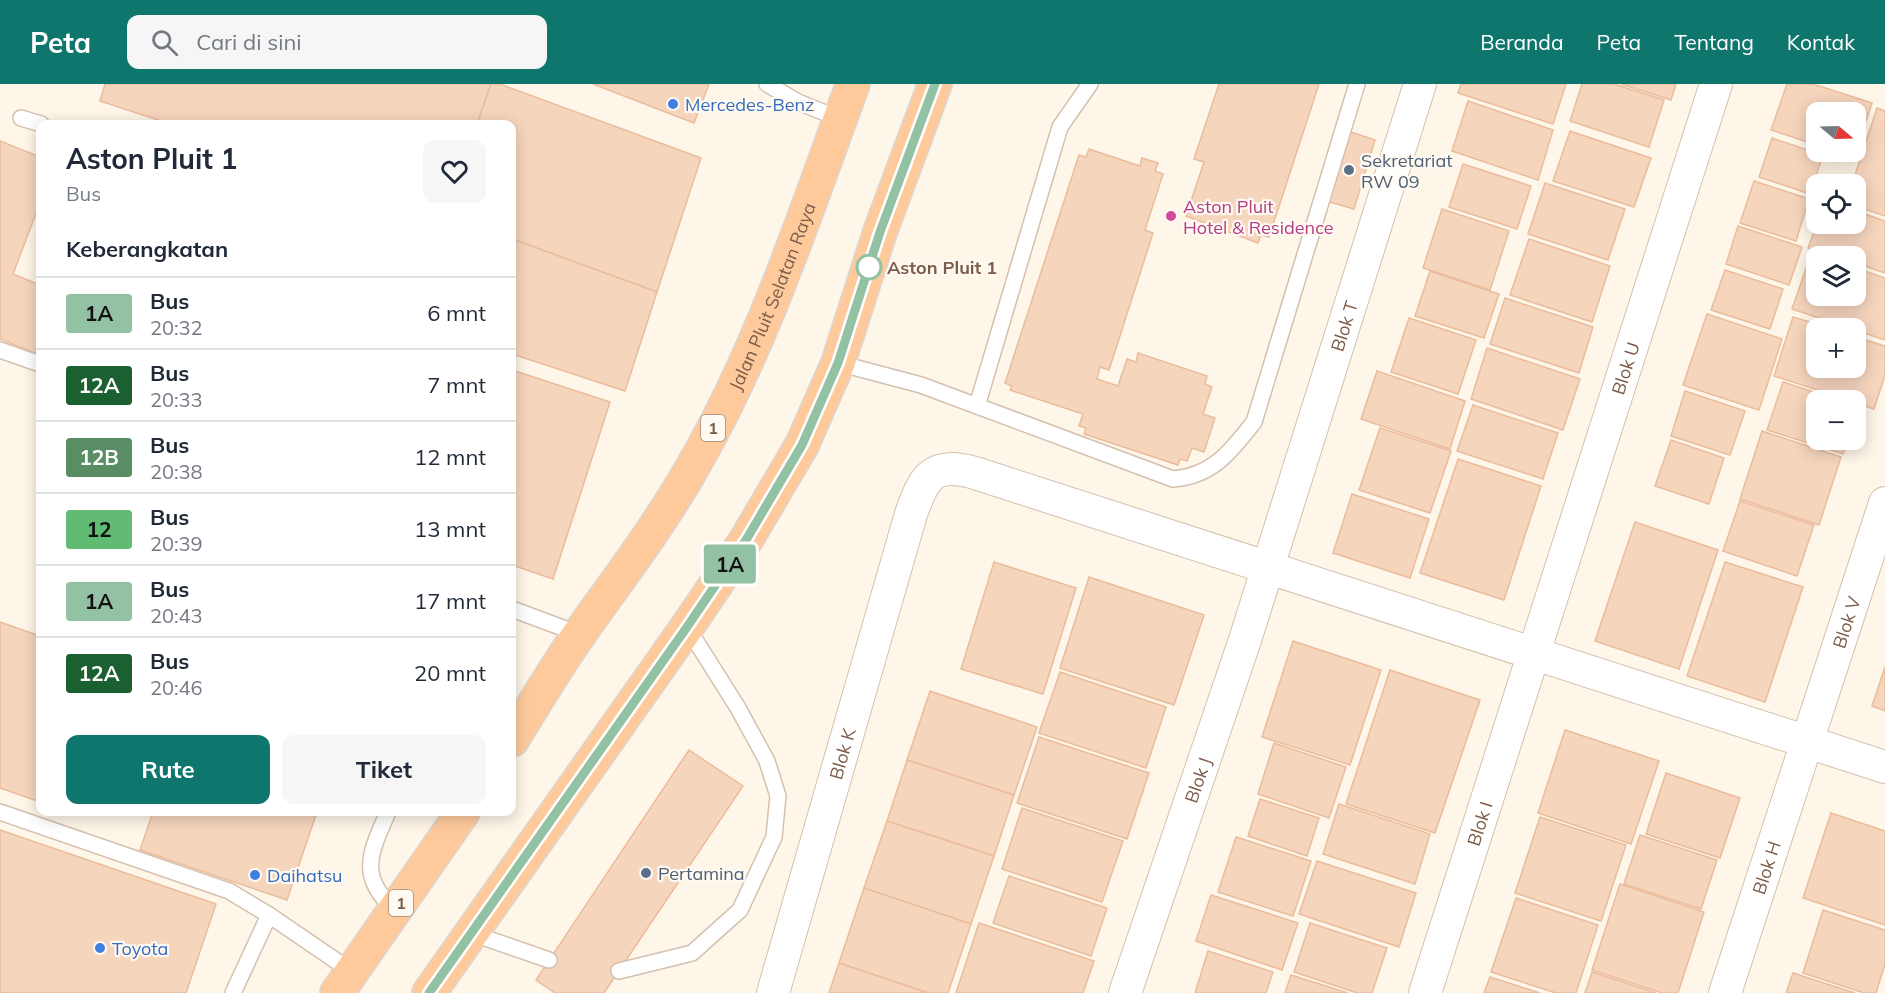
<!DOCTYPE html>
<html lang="id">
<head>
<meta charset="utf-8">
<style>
	body { margin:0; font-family:Mulish,sans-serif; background:#f6f6f7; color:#1f2937; height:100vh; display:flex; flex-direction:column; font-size:22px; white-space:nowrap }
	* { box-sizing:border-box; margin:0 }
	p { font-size:20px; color:#747a83 }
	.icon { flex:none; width:33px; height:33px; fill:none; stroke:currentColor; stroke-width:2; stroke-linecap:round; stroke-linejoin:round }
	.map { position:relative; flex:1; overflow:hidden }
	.drawer { position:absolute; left:36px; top:36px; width:480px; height:696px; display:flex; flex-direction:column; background:#fff; border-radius:12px; box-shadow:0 3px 15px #0003 }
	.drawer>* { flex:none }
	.badge { padding:0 12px; border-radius:4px; font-size:21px; line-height:39px }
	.needle { width:39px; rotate:109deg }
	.fabs { position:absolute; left:1806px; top:18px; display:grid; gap:12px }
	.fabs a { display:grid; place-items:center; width:60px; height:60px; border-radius:12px; background:#fff; box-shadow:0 3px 15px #0003; font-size:30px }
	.map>.badge { position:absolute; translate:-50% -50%; box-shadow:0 0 0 3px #fff }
	h2 { padding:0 30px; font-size:22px; line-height:54px }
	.round { display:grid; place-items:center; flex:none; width:63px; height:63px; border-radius:12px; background:#f6f6f7 }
	.headline { display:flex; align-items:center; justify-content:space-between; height:102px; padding:0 30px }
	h1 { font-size:28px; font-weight:700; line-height:45px }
	.action { display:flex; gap:12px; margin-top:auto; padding:12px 30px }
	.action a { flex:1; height:69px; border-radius:12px; background:#0f766e; color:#fff; font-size:24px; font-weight:700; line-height:69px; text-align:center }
	.action a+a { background:#f6f6f7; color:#1f2937 }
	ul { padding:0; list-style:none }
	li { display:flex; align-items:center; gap:18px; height:72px; padding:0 30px; border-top:2px solid #e0e1e3 }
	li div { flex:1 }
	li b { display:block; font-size:22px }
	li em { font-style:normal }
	li .badge { min-width:66px; font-weight:700; text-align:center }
	header { display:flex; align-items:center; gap:36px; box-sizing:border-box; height:84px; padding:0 30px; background:#0f766e; color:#fff }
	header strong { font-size:28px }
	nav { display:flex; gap:33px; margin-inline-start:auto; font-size:21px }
	.search { width:420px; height:54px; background:#f6f6f7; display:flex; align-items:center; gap:15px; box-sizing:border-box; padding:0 21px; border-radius:12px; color:#747a83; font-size:22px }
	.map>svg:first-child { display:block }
</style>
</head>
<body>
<header>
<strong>Peta</strong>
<div class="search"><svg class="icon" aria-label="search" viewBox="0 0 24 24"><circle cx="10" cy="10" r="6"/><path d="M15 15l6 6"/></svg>Cari di sini</div>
<nav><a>Beranda</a><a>Peta</a><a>Tentang</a><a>Kontak</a></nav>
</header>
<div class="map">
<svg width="1885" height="909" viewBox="0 0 1885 909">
	<rect width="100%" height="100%" fill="#fef6e8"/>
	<!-- building -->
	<g fill="#f6d5bd" stroke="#ebbc9c" stroke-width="1.5">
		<path d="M 105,0 L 491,0 L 477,40 L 170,40 L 100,17 Z"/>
		<path d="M 491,0 L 500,0 L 701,74 L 657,208 L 512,155 L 512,40 L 477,40 Z"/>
		<path d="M 593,0 L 709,0 L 694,39 Z"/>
		<path d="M 1219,0 L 1319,0 L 1269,153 L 1261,151 L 1258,159 L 1186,132 L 1204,78 L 1194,75 Z"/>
		<path d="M 1461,0 L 1566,0 L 1553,40 L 1458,9 Z"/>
		<path d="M 1582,0 L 1614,0 L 1664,16 L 1649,63 L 1570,37 Z"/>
		<path d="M 1621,0 L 1676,0 L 1671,16 Z"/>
		<path d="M 1787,0 L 1813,0 L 1872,19 L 1854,73 L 1836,68 L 1856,68 L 1856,28 L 1816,28 L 1816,61 L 1771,46 Z"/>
		<path d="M 1468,17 L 1553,46 L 1538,96 L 1452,67 Z"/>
		<path d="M 1877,24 L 1885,27 L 1885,132 L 1856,122 L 1856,100 L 1852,100 Z"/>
		<path d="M 1345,46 L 1375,56 L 1354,125 L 1323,116 Z"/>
		<path d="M 1570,47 L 1651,74 L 1634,123 L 1553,97 Z"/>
		<path d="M 1772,54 L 1823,71 L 1810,110 L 1759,93 Z"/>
		<path d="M 0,57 L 40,73 L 40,119 L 13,190 L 40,201 L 40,271 L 0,255 Z"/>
		<path d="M 1089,65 L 1140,82 L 1142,74 L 1158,79 L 1155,87 L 1163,90 L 1145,146 L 1153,149 L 1109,286 L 1100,283 L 1097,295 L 1118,302 L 1127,275 L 1136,278 L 1138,269 L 1207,292 L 1205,300 L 1212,303 L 1203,330 L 1215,334 L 1204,368 L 1192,364 L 1187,377 L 1180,375 L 1178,381 L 1084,350 L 1086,344 L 1079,342 L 1083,330 L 1010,306 L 1012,302 L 1005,299 L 1079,71 L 1086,73 Z"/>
		<path d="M 1463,80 L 1531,102 L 1517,145 L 1449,123 Z"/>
		<path d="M 1754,97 L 1809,115 L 1796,157 L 1740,139 Z"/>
		<path d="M 1545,99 L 1625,125 L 1608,176 L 1528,150 Z"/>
		<path d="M 1442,125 L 1509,147 L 1490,206 L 1423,184 Z"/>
		<path d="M 1856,127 L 1885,137 L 1885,189 L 1856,179 L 1856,172 L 1834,172 L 1808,164 L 1817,140 L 1856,140 Z"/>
		<path d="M 1738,142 L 1802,163 L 1789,201 L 1726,180 Z"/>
		<path d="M 512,155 L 657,208 L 625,307 L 512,270 Z"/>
		<path d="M 1529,155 L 1610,182 L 1592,238 L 1510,211 Z"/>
		<path d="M 1811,170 L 1820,172 L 1816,172 L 1816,212 L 1856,212 L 1856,184 L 1885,194 L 1885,256 L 1792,225 Z"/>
		<path d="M 1725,186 L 1783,205 L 1770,245 L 1711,226 Z"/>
		<path d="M 1430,187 L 1499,210 L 1484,254 L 1415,232 Z"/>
		<path d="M 1505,214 L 1593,243 L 1579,289 L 1490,260 Z"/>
		<path d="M 1707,230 L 1782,255 L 1759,326 L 1683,301 Z"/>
		<path d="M 1793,233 L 1830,244 L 1816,244 L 1816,284 L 1856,284 L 1856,253 L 1885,262 L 1885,291 L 1874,325 L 1856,319 L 1856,316 L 1848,316 L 1774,292 Z"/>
		<path d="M 1409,234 L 1476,256 L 1458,310 L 1391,288 Z"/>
		<path d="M 1487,264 L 1580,295 L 1563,346 L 1471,315 Z"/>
		<path d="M 512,286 L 610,318 L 553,495 L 512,481 Z"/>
		<path d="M 1377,287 L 1465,317 L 1450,365 L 1361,335 Z"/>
		<path d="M 1783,298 L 1838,316 L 1816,316 L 1816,356 L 1847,356 L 1843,370 L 1767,346 Z"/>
		<path d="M 1685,307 L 1745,327 L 1730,371 L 1671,352 Z"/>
		<path d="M 1473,321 L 1558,349 L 1543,395 L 1457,367 Z"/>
		<path d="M 1380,344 L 1451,367 L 1430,429 L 1359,406 Z"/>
		<path d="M 1762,347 L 1841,373 L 1819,441 L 1740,415 Z"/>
		<path d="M 1671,356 L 1724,374 L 1709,420 L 1655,402 Z"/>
		<path d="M 1458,375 L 1541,402 L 1504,516 L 1420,489 Z"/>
		<path d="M 1352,410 L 1429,435 L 1410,494 L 1333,469 Z"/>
		<path d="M 1740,417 L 1814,441 L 1797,492 L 1723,467 Z"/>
		<path d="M 1635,438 L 1718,466 L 1679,585 L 1595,557 Z"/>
		<path d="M 994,478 L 1076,504 L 1043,610 L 961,585 Z"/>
		<path d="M 1725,478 L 1803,503 L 1765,618 L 1687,592 Z"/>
		<path d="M 1089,493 L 1204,531 L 1174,621 L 1060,584 Z"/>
		<path d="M 0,538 L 40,552 L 40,718 L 0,704 Z"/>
		<path d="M 1293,557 L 1381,586 L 1350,681 L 1262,653 Z"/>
		<path d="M 1885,583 L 1885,627 L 1872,622 Z"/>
		<path d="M 1390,586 L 1480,616 L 1435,749 L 1346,720 Z"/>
		<path d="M 1060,588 L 1166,623 L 1146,684 L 1039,649 Z"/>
		<path d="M 930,607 L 1037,643 L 1014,711 L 907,676 Z"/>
		<path d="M 1565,646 L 1659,677 L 1631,760 L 1538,729 Z"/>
		<path d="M 1039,653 L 1149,689 L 1127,755 L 1017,719 Z"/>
		<path d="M 1274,659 L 1346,683 L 1329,734 L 1258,710 Z"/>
		<path d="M 689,666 L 743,702 L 604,909 L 555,909 L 536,896 Z"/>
		<path d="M 907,676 L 1014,711 L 994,772 L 887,737 Z"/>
		<path d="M 1666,689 L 1740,714 L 1720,774 L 1646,750 Z"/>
		<path d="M 1260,715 L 1319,734 L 1307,772 L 1248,752 Z"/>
		<path d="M 1339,720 L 1430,750 L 1415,800 L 1323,770 Z"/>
		<path d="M 1022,724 L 1123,757 L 1102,818 L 1002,785 Z"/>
		<path d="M 153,728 L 317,728 L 287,816 L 140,766 Z"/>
		<path d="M 1831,729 L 1885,747 L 1885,841 L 1803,814 Z"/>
		<path d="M 1540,733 L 1626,761 L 1601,837 L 1515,809 Z"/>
		<path d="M 887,737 L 994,772 L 971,840 L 864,804 Z"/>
		<path d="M 0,746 L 216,820 L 186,909 L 0,909 Z"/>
		<path d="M 1640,751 L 1717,776 L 1701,825 L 1624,800 Z"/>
		<path d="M 1236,753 L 1311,777 L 1293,832 L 1218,808 Z"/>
		<path d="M 1317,777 L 1416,809 L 1399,863 L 1299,830 Z"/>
		<path d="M 1009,792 L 1107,824 L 1091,872 L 993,839 Z"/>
		<path d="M 1620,800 L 1704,828 L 1678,909 L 1662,909 L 1592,886 Z"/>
		<path d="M 864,804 L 971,840 L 948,909 L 928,909 L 839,879 Z"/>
		<path d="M 1211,811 L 1298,839 L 1282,886 L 1196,857 Z"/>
		<path d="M 1516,814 L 1598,841 L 1576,909 L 1556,909 L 1491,888 Z"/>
		<path d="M 1823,826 L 1885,846 L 1885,880 L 1876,909 L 1864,909 L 1803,889 Z"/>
		<path d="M 979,839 L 1094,877 L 1083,909 L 956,909 Z"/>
		<path d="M 1310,839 L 1387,864 L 1372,909 L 1357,909 L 1294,888 Z"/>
		<path d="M 1208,867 L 1273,888 L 1266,909 L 1195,909 Z"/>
		<path d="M 839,879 L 928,909 L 829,909 Z"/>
		<path d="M 1592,888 L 1656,909 L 1585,909 Z"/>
		<path d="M 1793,889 L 1855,909 L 1786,909 Z"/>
		<path d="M 1291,891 L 1348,909 L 1285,909 Z"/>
		<path d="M 1490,893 L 1540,909 L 1484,909 Z"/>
	</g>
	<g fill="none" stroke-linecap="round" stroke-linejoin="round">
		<defs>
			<g id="service">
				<path d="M 767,0 L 798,18 L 840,35"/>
				<path d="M 21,34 L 41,40"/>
				<path d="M 0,266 L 40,280"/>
				<path d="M 838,279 L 921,301 L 1173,395 C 1213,392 1231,367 1254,338 L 1357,0"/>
				<path d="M 977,322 L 1060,43 L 1090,0"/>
				<path d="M 512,525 L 579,550"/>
				<path d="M 0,728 L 229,807 L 269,831"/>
				<path d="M 388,728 C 370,769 357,793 396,827"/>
				<path d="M 471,849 L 549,876"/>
				<path d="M 619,887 L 692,869 L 740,826 L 774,753 L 778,712 L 767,677 L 738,624 L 687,543"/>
				<path d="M 233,909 L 269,831 L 351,887"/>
			</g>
			<g id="minor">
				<path id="s1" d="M 773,909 L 911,430 C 924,393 932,377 975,389 L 1885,683"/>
				<path id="s2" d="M 1125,909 L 1245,556 L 1420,0"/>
				<path id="s3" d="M 1425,909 L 1716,0"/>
				<path id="s4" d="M 1725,909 L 1885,419"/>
			</g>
			<g id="trunk">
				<path id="s5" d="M 512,656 C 534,620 556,583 580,549 C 619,494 659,442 692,384 C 762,264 805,129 853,0"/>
				<path d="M 337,909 L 463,728"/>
				<path d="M 429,909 L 687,543 L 746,456 L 802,361 L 838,279 L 880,148 L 935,0"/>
			</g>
		</defs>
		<!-- service casing -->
		<use href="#service" stroke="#d5c0af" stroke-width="18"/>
		<!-- minor casing -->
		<use href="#minor" stroke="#d5c0af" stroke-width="34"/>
		<!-- trunk casing -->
		<use href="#trunk" stroke="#ddd5d0" stroke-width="36"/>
		<!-- service -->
		<use href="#service" stroke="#fff" stroke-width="15"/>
		<!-- minor -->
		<use href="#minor" stroke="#fff" stroke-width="32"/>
		<!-- trunk -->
		<use href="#trunk" stroke="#feca9c" stroke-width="33"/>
	</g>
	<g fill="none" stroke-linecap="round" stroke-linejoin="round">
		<defs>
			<path id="line" d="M 429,909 L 687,543 L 746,456 L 802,361 L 838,279 L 880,148 L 935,0"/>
		</defs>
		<!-- line casing -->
		<use href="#line" stroke="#fff" stroke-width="14"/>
		<!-- line -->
		<use href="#line" stroke="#93c1a4" stroke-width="9"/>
	</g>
	<!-- markers -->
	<g fill="#3f7fe0" stroke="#fffaf1" stroke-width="2">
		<circle cx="673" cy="20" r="6"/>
		<circle cx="255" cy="791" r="6"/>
		<circle cx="100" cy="864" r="6"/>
	</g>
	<g fill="#5c6f8a" stroke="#fffaf1" stroke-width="2">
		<circle cx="1349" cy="86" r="6"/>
		<circle cx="646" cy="789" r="6"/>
	</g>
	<circle fill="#d1479c" stroke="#fffaf1" stroke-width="2" cx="1171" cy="132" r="6"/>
	<circle fill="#fff" stroke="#93c1a4" stroke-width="3" cx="869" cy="183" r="12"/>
	<g text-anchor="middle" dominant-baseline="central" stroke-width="4.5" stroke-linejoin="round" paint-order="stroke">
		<!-- shield labels -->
		<g fill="#fffaf1" stroke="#a38b7b" stroke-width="1.5">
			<rect x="701" y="331" width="24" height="26" rx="4.5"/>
			<rect x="389" y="806" width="24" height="26" rx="4.5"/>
		</g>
		<g font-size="16" font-weight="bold" fill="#7c5c49">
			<text x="713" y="344">1</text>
			<text x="401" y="819">1</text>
		</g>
		<!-- shop labels -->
		<g font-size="18" fill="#366cbe" stroke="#fffaf1" text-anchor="start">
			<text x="685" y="20">Mercedes-Benz</text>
			<text x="267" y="791">Daihatsu</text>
			<text x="112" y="864">Toyota</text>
		</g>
		<!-- service labels -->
		<g font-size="18" fill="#4e5e75" stroke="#fffaf1" text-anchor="start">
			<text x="1361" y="76">Sekretariat<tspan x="1361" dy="21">RW 09</tspan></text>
			<text x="658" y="789">Pertamina</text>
		</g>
		<!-- hotel labels -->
		<g font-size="18" fill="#b23c85" stroke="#fffaf1" text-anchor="start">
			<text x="1183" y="122">Aston Pluit<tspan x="1183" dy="21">Hotel &amp; Residence</tspan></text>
		</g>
		<!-- stop labels -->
		<g font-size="18" font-weight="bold" fill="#7c5c49" stroke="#fffaf1" text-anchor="start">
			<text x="887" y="183">Aston Pluit 1</text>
		</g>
		<!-- street labels -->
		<g font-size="18" fill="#7c5c49" stroke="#fffaf1">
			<text stroke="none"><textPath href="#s5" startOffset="516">Jalan Pluit Selatan Raya</textPath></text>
			<text stroke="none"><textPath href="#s2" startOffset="702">Blok T</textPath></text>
			<text stroke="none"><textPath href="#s3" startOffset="656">Blok U</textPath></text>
			<text stroke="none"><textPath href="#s4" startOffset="390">Blok V</textPath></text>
			<text stroke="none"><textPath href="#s1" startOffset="249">Blok K</textPath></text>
			<text stroke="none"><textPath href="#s2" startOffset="225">Blok J</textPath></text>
			<text stroke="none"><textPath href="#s3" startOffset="178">Blok I</textPath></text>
			<text stroke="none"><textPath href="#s4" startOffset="132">Blok H</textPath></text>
		</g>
	</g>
</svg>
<div class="fabs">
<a><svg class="needle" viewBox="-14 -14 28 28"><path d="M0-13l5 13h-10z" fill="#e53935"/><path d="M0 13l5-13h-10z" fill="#747a83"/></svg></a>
<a><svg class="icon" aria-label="locate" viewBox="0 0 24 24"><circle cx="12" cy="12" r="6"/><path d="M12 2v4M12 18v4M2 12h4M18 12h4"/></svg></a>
<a><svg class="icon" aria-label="layers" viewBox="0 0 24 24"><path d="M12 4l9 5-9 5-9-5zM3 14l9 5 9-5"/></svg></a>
<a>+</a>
<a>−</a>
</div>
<b class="badge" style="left:730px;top:480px;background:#93c1a4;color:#111">1A</b>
<section class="drawer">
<div class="headline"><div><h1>Aston Pluit 1</h1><p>Bus</p></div><a class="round"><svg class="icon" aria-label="heart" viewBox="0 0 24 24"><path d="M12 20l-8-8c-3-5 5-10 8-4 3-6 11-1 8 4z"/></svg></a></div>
<h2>Keberangkatan</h2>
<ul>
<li><span class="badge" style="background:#93c1a4;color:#111">1A</span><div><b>Bus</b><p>20:32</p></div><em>6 mnt</em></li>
<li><span class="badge" style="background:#1b6031;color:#fff">12A</span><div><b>Bus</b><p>20:33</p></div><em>7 mnt</em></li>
<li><span class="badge" style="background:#598e64;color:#fff">12B</span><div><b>Bus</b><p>20:38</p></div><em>12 mnt</em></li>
<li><span class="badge" style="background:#62bb72;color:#111">12</span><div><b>Bus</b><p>20:39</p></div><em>13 mnt</em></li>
<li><span class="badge" style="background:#93c1a4;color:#111">1A</span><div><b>Bus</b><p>20:43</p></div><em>17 mnt</em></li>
<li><span class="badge" style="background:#1b6031;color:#fff">12A</span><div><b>Bus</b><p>20:46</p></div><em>20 mnt</em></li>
</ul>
<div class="action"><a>Rute</a><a>Tiket</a></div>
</section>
</div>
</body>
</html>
